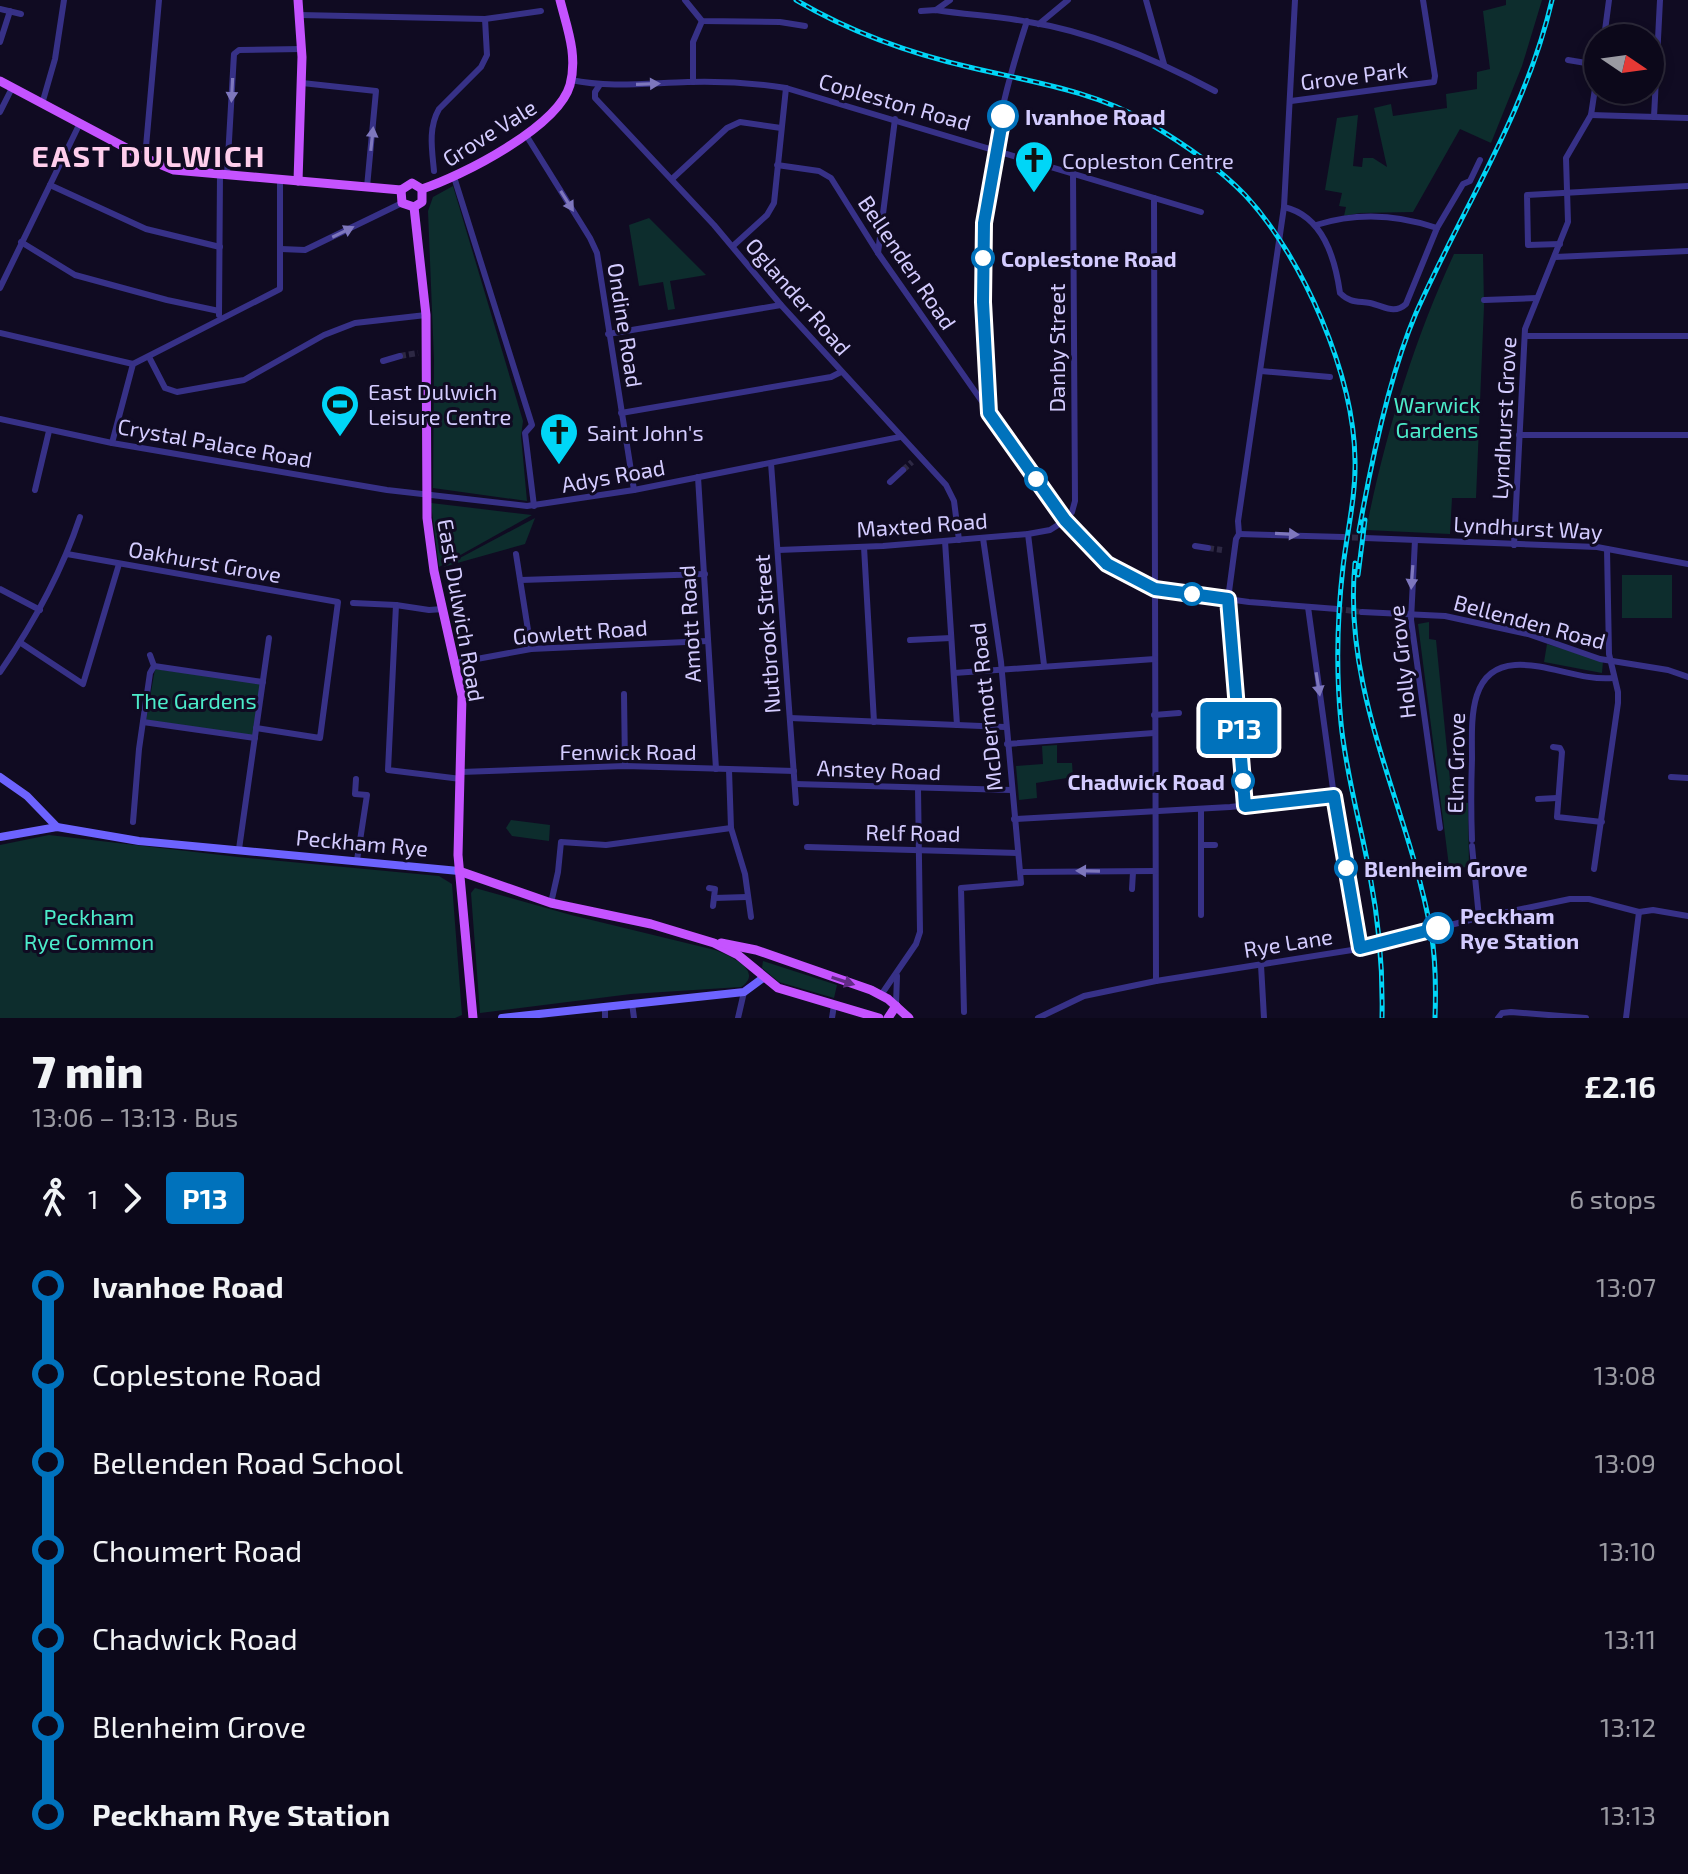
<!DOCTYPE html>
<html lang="en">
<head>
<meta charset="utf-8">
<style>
	body { margin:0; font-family:"Exo 2",sans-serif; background:#1a1627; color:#f1f3f6; height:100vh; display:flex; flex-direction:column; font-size:30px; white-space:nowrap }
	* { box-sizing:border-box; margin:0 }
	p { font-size:26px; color:#9a9aa2 }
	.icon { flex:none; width:44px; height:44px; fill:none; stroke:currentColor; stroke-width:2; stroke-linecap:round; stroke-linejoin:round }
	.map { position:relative; height:1018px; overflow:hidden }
	.panel { display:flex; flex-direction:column; background:#0c081a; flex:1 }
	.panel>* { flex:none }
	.badge { padding:0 16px; border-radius:6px; font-size:28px; line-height:52px }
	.needle { width:52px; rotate:103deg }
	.tools { position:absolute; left:1584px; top:24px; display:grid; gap:16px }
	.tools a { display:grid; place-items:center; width:80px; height:80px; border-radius:50%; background:#0c081a; box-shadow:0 4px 12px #0003,0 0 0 2px #2c2939; font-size:40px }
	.map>.badge { position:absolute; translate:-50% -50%; box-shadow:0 0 0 4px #fff }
	.legs { display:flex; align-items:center; gap:12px; height:88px; padding:0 32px; font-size:26px }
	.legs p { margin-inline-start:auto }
	.head { display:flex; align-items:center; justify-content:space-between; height:136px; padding:0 32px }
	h1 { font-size:44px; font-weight:800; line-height:60px }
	ul { padding:0 32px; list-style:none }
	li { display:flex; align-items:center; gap:28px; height:88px; font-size:30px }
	li i { display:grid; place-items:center; width:12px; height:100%; margin:0 10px; background:currentColor }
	li i::after { content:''; width:20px; height:20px; margin:-10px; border:6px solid; border-radius:50%; background:#0c081a }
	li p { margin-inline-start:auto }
	li:first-child i { background:linear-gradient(#0000 50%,currentColor 0) }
	li:last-child i { background:linear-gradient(currentColor 50%,#0000 0) }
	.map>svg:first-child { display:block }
</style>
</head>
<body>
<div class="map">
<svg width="1688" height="1018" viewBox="0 0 1688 1018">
	<rect width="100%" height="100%" fill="#100b22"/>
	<!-- green -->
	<g fill="#0d2d2d">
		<path d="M 1506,0 L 1542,0 L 1522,66 L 1491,143 L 1460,129 L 1413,212 L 1360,213 L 1344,216 L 1346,207 L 1339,206 L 1342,193 L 1325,190 L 1337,118 L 1358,115 L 1353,166 L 1362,167 L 1363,158 L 1373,158 L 1387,167 L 1374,108 L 1391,104 L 1393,116 L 1447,108 L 1446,94 L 1477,89 L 1477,72 L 1490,69 L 1483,11 L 1506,5 Z"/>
		<path d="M 453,186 L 523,421 L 521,436 L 527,501 L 433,488 L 434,360 L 428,211 L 433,197 Z"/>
		<path d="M 649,218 L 706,275 L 670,281 L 675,309 L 668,310 L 663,282 L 639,286 L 629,225 Z"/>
		<path d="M 1454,254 L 1483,254 L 1484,306 L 1476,498 L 1452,498 L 1450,534 L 1366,530 C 1385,436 1413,342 1454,254 Z"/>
		<path d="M 431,503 L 532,515 L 439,567 Z"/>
		<path d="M 535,518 L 525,544 L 443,567 Z"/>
		<rect x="1622" y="575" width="50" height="43"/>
		<path d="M 1429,622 L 1429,639 L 1436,640 L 1452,800 L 1468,803 L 1469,867 L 1454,868 L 1449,866 L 1418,624 Z"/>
		<path d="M 1547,644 L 1603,661 L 1602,673 L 1544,662 Z"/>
		<path d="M 155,669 L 261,683 L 253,736 L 146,720 Z"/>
		<path d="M 1057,745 L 1057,763 L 1072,763 L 1073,777 L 1036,783 L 1037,798 L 1019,800 L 1016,766 L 1043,764 L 1042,746 Z"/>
		<path d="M 511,820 L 550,825 L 549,841 L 512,836 L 506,828 Z"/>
		<path d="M 49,835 L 238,857 L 439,876 L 452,884 L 462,1015 L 455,1018 L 0,1018 L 0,845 Z"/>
		<path d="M 475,888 L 571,915 L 715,950 C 729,955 765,971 741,987 L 631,994 L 480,1013 L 471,893 Z"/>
		<path d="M 763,961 L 837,985 L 834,998 L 779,982 L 762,968 Z"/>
	</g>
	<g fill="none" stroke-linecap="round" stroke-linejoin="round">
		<!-- street-tunnel -->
		<g stroke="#2d2843" stroke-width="6" stroke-dasharray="6 3" stroke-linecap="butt">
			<path d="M 400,356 L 418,353"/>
			<path d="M 903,470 L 912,462"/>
			<path d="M 1343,537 L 1365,538"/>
			<path d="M 1208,548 L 1222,550"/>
			<path d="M 1337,609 L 1362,612"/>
		</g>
		<!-- street -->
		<g stroke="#373187" stroke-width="6">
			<path d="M 685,0 L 702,21 L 780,22 L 805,26"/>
			<path d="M 1146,0 L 1164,64"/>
			<path d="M 0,9 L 21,14"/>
			<path d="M 936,10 L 950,0"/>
			<path d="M 921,11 L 936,10 C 967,15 998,16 1029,22 C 1093,32 1157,60 1215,91"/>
			<path d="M 300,15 L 485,19 L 541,11"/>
			<path d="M 1039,24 L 1068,0"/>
			<path d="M 1604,38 L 1609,0"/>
			<path d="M 0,42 L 10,11"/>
			<path d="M 1568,60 L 1598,65"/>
			<path d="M 571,80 C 609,88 648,83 688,82 C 721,81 754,83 786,88 L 1201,212"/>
			<path d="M 693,82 L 693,42 L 702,21"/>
			<path d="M 302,83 L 376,91 L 367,187"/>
			<path d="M 599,86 L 595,92 L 595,98 L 714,225 L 781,305 L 946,485 L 954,501 L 959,540"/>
			<path d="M 1291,101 L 1434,82 L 1435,76 L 1423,0"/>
			<path d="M 42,104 L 55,59 L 64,0"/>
			<path d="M 0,112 L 12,88"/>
			<path d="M 1591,115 L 1688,118"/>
			<path d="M 1654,117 L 1660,0"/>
			<path d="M 526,135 L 590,238 L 597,253 L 634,490"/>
			<path d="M 145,158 L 159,0"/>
			<path d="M 777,165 L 819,171 L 831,178 L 878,253 L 1051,500 L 1078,535 L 1107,564 L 1155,589 L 1249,602 L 1337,609"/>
			<path d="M 434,171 C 432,150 428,128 439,109 L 481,67 L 487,55 L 485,19"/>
			<path d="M 227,175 L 234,54 L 239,50 L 302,49"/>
			<path d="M 454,177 L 532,425 L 525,433 L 534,506"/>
			<path d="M 672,179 L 727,128 L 740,122 L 781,128"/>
			<path d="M 50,185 L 146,229 L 220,247"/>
			<path d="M 1154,198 L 1156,981"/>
			<path d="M 1284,207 C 1323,216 1335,258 1340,293 C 1350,303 1357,301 1370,303 C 1384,306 1394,315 1406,304 L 1437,228 L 1463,184 L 1470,181 L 1480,160"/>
			<path d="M 1316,225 C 1357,212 1396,214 1437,228"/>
			<path d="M 21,242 L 75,275 L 167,300 L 219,311"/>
			<path d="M 1560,244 L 1528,245 L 1527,195 L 1688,186"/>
			<path d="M 733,246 L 767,215 L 774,203 L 786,88"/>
			<path d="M 281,249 L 305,250 L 402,203"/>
			<path d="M 878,253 L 895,119"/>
			<path d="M 1555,257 L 1688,251"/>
			<path d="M 0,288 L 80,123"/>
			<path d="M 1484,300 L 1537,298"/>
			<path d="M 219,315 L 220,174"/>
			<path d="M 0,333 L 133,364"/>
			<path d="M 608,334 L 781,305"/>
			<path d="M 1525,336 L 1688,336"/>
			<path d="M 149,357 L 165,388 L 177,392 L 244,380 L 324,335 L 355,323 L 426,315"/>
			<path d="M 383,361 L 400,356"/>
			<path d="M 1261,371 L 1330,377"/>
			<path d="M 989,412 C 985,350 979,286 984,224 C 989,156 1006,85 1027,21"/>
			<path d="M 621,413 L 831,377 L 841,372"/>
			<path d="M 0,419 L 112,443 L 387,490 L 527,506 L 634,490 L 900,437"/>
			<path d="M 1519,435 L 1688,435"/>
			<path d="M 112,443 L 133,364 L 280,289 L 280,180"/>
			<path d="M 771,463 L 796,803"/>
			<path d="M 698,477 L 716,769"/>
			<path d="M 890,482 L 903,470"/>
			<path d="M 35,490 L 49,431"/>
			<path d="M 1065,520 L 1072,512 L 1075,501 L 1073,174"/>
			<path d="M 1028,534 L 1044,665"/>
			<path d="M 1239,534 L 1343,537"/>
			<path d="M 1365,538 L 1597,547 L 1688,564"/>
			<path d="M 1415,540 L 1411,620 L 1440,828"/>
			<path d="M 945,541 L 957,725"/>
			<path d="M 1514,545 L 1525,329 L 1568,222 L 1566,158 L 1591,115 L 1598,69"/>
			<path d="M 1195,546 L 1208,548"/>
			<path d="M 864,547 L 874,722"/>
			<path d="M 778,550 L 883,546 L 1028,534 L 1050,530 L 1066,520"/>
			<path d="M 67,554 L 338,602 L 320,738 L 256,728"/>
			<path d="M 516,554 L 531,649"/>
			<path d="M 521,580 L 705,574"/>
			<path d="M 0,589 L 40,610"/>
			<path d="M 353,603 L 396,605 L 429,610 L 443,609"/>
			<path d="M 396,605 L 388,770 L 461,779"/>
			<path d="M 1308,607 L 1334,796 L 1360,948"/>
			<path d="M 1362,612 L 1445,616 L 1528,634 L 1600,659 L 1668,670 L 1688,677"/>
			<path d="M 910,640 L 951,638"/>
			<path d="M 21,643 L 83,684 L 119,564"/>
			<path d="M 455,663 L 531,649 L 708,641"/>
			<path d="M 154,666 L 263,682"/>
			<path d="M 0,672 C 34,623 61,574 80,517"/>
			<path d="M 954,673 L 1155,659"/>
			<path d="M 624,694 L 625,766"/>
			<path d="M 1154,715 L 1179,713"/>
			<path d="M 790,718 L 1005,727"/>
			<path d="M 143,722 L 255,738"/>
			<path d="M 1007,744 L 1154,733"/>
			<path d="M 1553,747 L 1560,748 L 1562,752 L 1557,817 L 1602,822"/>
			<path d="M 729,770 L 731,828 L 745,874 L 751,917"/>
			<path d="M 461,772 L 625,766 L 794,771"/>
			<path d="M 1671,777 L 1688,778"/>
			<path d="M 356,779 L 355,794 L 367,795 L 357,860"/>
			<path d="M 795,784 L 1011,790"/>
			<path d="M 1538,799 L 1557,798"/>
			<path d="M 1245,806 L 1228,599 L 1236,539 L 1239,534 L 1238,521 L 1284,207 L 1295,0"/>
			<path d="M 1014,819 L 1230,807 L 1334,796"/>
			<path d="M 133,822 L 139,749 L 150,673 L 154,666 L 150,655"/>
			<path d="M 1472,840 C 1471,813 1471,786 1472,759 C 1472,724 1467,668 1515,665 C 1548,663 1580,681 1613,678"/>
			<path d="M 1201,845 L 1215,845"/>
			<path d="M 1472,846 L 1479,918"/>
			<path d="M 807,847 L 1018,853"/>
			<path d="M 239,849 L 269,638"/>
			<path d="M 1594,869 L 1618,703 L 1618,692 L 1609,654 L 1607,549"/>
			<path d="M 1020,872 L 1155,871"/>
			<path d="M 709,888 L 715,889 L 713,906"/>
			<path d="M 1132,889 L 1133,872"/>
			<path d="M 714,898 L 747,897"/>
			<path d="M 551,903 L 558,872 L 561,842 L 606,845 L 731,828"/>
			<path d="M 1201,915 L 1201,809"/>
			<path d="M 1261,965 L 1264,1018"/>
			<path d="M 881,995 L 916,944 L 920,932 L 918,788"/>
			<path d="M 632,1003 L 634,1018"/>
			<path d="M 896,1005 L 897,976"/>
			<path d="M 605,1007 L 605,1018"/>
			<path d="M 964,1012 L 961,888 L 1021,883 L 1001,662 L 983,538"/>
			<path d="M 738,1018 L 744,992"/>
			<path d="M 832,1018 L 834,1005"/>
			<path d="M 1038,1018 L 1084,996 L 1156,981 L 1352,950 L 1474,919 L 1570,899 L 1589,899 L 1639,912 L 1653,910 L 1688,916"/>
			<path d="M 1498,1018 L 1502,1013 L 1511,1012 L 1586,1018"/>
			<path d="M 1626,1018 L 1639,912"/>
		</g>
		<!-- secondary -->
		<g stroke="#6d63ff" stroke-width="8">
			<path d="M 0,777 L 27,796 L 57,827"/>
			<path d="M 0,837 L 57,827 L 139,841 L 459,871"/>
			<path d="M 502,1018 L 744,992 L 763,978"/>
		</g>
		<!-- primary -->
		<g stroke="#c553ff" stroke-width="9">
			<path d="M 0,81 L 145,158 L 174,170 L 401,190"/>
			<path d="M 298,181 L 302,57 L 298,0"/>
			<path d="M 422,189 C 462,176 558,127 570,85 C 578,55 567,28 560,0"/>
			<path d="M 401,190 L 402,203 L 414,207"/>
			<path d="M 401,190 L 412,183 L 422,189"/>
			<path d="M 414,207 L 426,315 L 427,518 L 434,571 L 462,696 L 458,855 L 473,1018"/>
			<path d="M 414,207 L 422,202 L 422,189"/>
			<path d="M 459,871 L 551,903 L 651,924 L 714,943 L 738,955 L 778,988 L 879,1018"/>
			<path d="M 721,943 L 756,950 L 871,990 L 888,999 L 909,1018"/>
			<path d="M 888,1018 L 896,1006"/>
		</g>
		<defs>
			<g id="rail">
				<path d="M 796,0 C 850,32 912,54 973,68 C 1032,82 1094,91 1147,122 C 1181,142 1218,167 1245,195 C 1303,257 1354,375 1355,460 C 1356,496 1347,532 1343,567 C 1337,619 1336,672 1341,723 C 1346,775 1361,825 1370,876 C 1379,923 1383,971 1382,1018"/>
				<path d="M 1359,531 C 1371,463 1389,376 1416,313 C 1462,209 1526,113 1552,0"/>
				<path d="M 1355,563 C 1342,694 1409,807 1431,932 C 1436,960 1436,990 1435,1018"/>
				<path d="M 1358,575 L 1365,520"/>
			</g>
		</defs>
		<!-- rail casing -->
		<use href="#rail" stroke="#00d6f7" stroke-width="5"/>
		<!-- rail -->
		<use href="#rail" stroke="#100b22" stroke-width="2" stroke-dasharray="6" stroke-linecap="butt"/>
	</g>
	<!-- one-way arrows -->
	<defs><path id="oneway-solid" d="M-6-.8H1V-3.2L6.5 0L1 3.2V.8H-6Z" transform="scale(2)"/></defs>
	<g fill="#7e77bd">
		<use href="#oneway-solid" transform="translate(648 84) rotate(-2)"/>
		<use href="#oneway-solid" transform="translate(232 90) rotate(93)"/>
		<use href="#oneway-solid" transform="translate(372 139) rotate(-84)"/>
		<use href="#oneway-solid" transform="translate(567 201) rotate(58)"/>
		<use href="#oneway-solid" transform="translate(343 232) rotate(-26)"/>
		<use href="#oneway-solid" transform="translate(1287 534) rotate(3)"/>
		<use href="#oneway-solid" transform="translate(1412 577) rotate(94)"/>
		<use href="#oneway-solid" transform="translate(1318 684) rotate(81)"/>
		<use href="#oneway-solid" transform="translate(1088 871) rotate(-179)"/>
	</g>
	<use fill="#612b85" href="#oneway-solid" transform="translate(843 981) rotate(18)"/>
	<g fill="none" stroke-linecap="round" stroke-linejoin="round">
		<defs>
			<path id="line-1" d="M 1003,116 L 984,223 L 983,302 L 989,413 L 1065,520 L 1107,564 L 1155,589 L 1228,599 L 1245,806 L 1334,796 L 1360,948 L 1438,928"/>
		</defs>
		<!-- line-1 casing -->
		<use href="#line-1" stroke="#fff" stroke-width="18"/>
		<!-- line-1 -->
		<use href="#line-1" stroke="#0072bc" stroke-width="12"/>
	</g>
	<!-- icons -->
	<defs>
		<symbol id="church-pin" viewBox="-11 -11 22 30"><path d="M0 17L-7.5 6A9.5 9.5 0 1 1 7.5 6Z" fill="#00d6f7" stroke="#100b22"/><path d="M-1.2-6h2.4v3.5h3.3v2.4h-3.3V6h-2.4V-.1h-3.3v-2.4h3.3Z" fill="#111"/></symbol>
		<symbol id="stadium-pin" viewBox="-11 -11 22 30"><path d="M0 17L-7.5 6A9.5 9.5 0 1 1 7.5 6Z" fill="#00d6f7" stroke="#100b22"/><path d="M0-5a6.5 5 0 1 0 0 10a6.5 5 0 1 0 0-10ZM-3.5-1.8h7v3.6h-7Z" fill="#111"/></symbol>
	</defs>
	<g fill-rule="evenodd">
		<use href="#church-pin" x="1012" y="138" width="44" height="60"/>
		<use href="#stadium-pin" x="318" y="382" width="44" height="60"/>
		<use href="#church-pin" x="537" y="410" width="44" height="60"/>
	</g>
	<!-- markers -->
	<g fill="#fff" stroke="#0072bc" stroke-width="4">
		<circle cx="1003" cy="116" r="14"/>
		<circle cx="983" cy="258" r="10"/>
		<circle cx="1036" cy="479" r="10"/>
		<circle cx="1192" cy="594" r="10"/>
		<circle cx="1243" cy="781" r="10"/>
		<circle cx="1346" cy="868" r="10"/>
		<circle cx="1438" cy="928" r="14"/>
	</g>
	<g text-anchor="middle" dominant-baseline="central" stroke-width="6" stroke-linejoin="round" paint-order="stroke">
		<!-- street labels -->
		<g font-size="22" fill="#d4ccff" stroke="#100b22">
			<text transform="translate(1354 75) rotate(-7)">Grove Park</text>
			<text transform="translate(895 101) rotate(16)">Copleston Road</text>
			<text transform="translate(489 132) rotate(-32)">Grove Vale</text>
			<text transform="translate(908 262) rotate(56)">Bellenden Road</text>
			<text transform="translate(799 296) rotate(49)">Oglander Road</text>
			<text transform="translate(626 325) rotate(81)">Ondine Road</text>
			<text transform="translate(1056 348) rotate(-90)">Danby Street</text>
			<text transform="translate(1503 418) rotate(-87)">Lyndhurst Grove</text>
			<text transform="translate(215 442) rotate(10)">Crystal Palace Road</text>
			<text transform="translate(613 475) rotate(-10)">Adys Road</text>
			<text transform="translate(922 524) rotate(-4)">Maxted Road</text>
			<text transform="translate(1528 527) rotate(3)">Lyndhurst Way</text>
			<text transform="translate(205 561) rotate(10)">Oakhurst Grove</text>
			<text transform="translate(462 610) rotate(80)">East Dulwich Road</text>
			<text transform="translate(1530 621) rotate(15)">Bellenden Road</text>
			<text transform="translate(689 624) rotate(-93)">Amott Road</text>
			<text transform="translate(580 631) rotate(-4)">Gowlett Road</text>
			<text transform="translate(766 634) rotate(-94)">Nutbrook Street</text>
			<text transform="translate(1401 662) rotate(-96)">Holly Grove</text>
			<text transform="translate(985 707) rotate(-96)">McDermott Road</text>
			<text x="628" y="751">Fenwick Road</text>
			<text transform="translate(1455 763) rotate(-89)">Elm Grove</text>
			<text transform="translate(879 769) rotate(2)">Anstey Road</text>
			<text transform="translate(913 832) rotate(1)">Relf Road</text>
			<text transform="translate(362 842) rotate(5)">Peckham Rye</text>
			<text transform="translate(1288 942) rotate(-9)">Rye Lane</text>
		</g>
		<!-- stop labels -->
		<g font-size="22" font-weight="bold" fill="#d4ccff" stroke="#100b22" text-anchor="start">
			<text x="1025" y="116">Ivanhoe Road</text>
			<text x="1001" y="258">Coplestone Road</text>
			<text x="1225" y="781" text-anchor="end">Chadwick Road</text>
			<text x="1364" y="868">Blenheim Grove</text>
			<text x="1460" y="915">Peckham<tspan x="1460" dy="25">Rye Station</tspan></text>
		</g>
		<!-- poi labels -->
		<g font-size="22" fill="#d4ccff" stroke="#100b22" text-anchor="start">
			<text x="1062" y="160">Copleston Centre</text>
			<text x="368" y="391">East Dulwich<tspan x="368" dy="25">Leisure Centre</tspan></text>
			<text x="587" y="432">Saint John's</text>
		</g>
		<!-- park labels -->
		<g font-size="22" fill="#4cecca" stroke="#100b22">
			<text x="1437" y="404">Warwick<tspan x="1437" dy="25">Gardens</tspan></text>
			<text x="194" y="700">The Gardens</text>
			<text x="89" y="916">Peckham<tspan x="89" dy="25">Rye Common</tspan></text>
		</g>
		<!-- district labels -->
		<g font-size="30" font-weight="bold" letter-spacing="2" fill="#ffceec" stroke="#100b22">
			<text x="149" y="155">EAST DULWICH</text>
		</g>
	</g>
</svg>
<div class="tools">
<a><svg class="needle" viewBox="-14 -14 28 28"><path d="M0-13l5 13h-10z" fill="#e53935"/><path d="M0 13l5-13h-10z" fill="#9a9aa2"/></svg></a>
</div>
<b class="badge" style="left:1239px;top:728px;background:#0072bc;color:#fff">P13</b>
</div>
<section class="panel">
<div class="head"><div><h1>7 min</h1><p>13:06 – 13:13 · Bus</p></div><b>£2.16</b></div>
<div class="legs"><svg class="icon" aria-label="walk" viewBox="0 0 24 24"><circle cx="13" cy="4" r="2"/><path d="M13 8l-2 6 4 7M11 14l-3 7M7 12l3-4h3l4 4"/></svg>1<svg class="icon" aria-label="forward" viewBox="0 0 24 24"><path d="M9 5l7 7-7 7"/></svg><b class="badge" style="background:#0072bc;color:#fff">P13</b><p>6 stops</p></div>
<ul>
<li><i style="color:#0072bc"></i><b>Ivanhoe Road</b><p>13:07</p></li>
<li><i style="color:#0072bc"></i><span>Coplestone Road</span><p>13:08</p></li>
<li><i style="color:#0072bc"></i><span>Bellenden Road School</span><p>13:09</p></li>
<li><i style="color:#0072bc"></i><span>Choumert Road</span><p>13:10</p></li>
<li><i style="color:#0072bc"></i><span>Chadwick Road</span><p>13:11</p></li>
<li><i style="color:#0072bc"></i><span>Blenheim Grove</span><p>13:12</p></li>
<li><i style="color:#0072bc"></i><b>Peckham Rye Station</b><p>13:13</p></li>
</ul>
</section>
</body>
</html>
